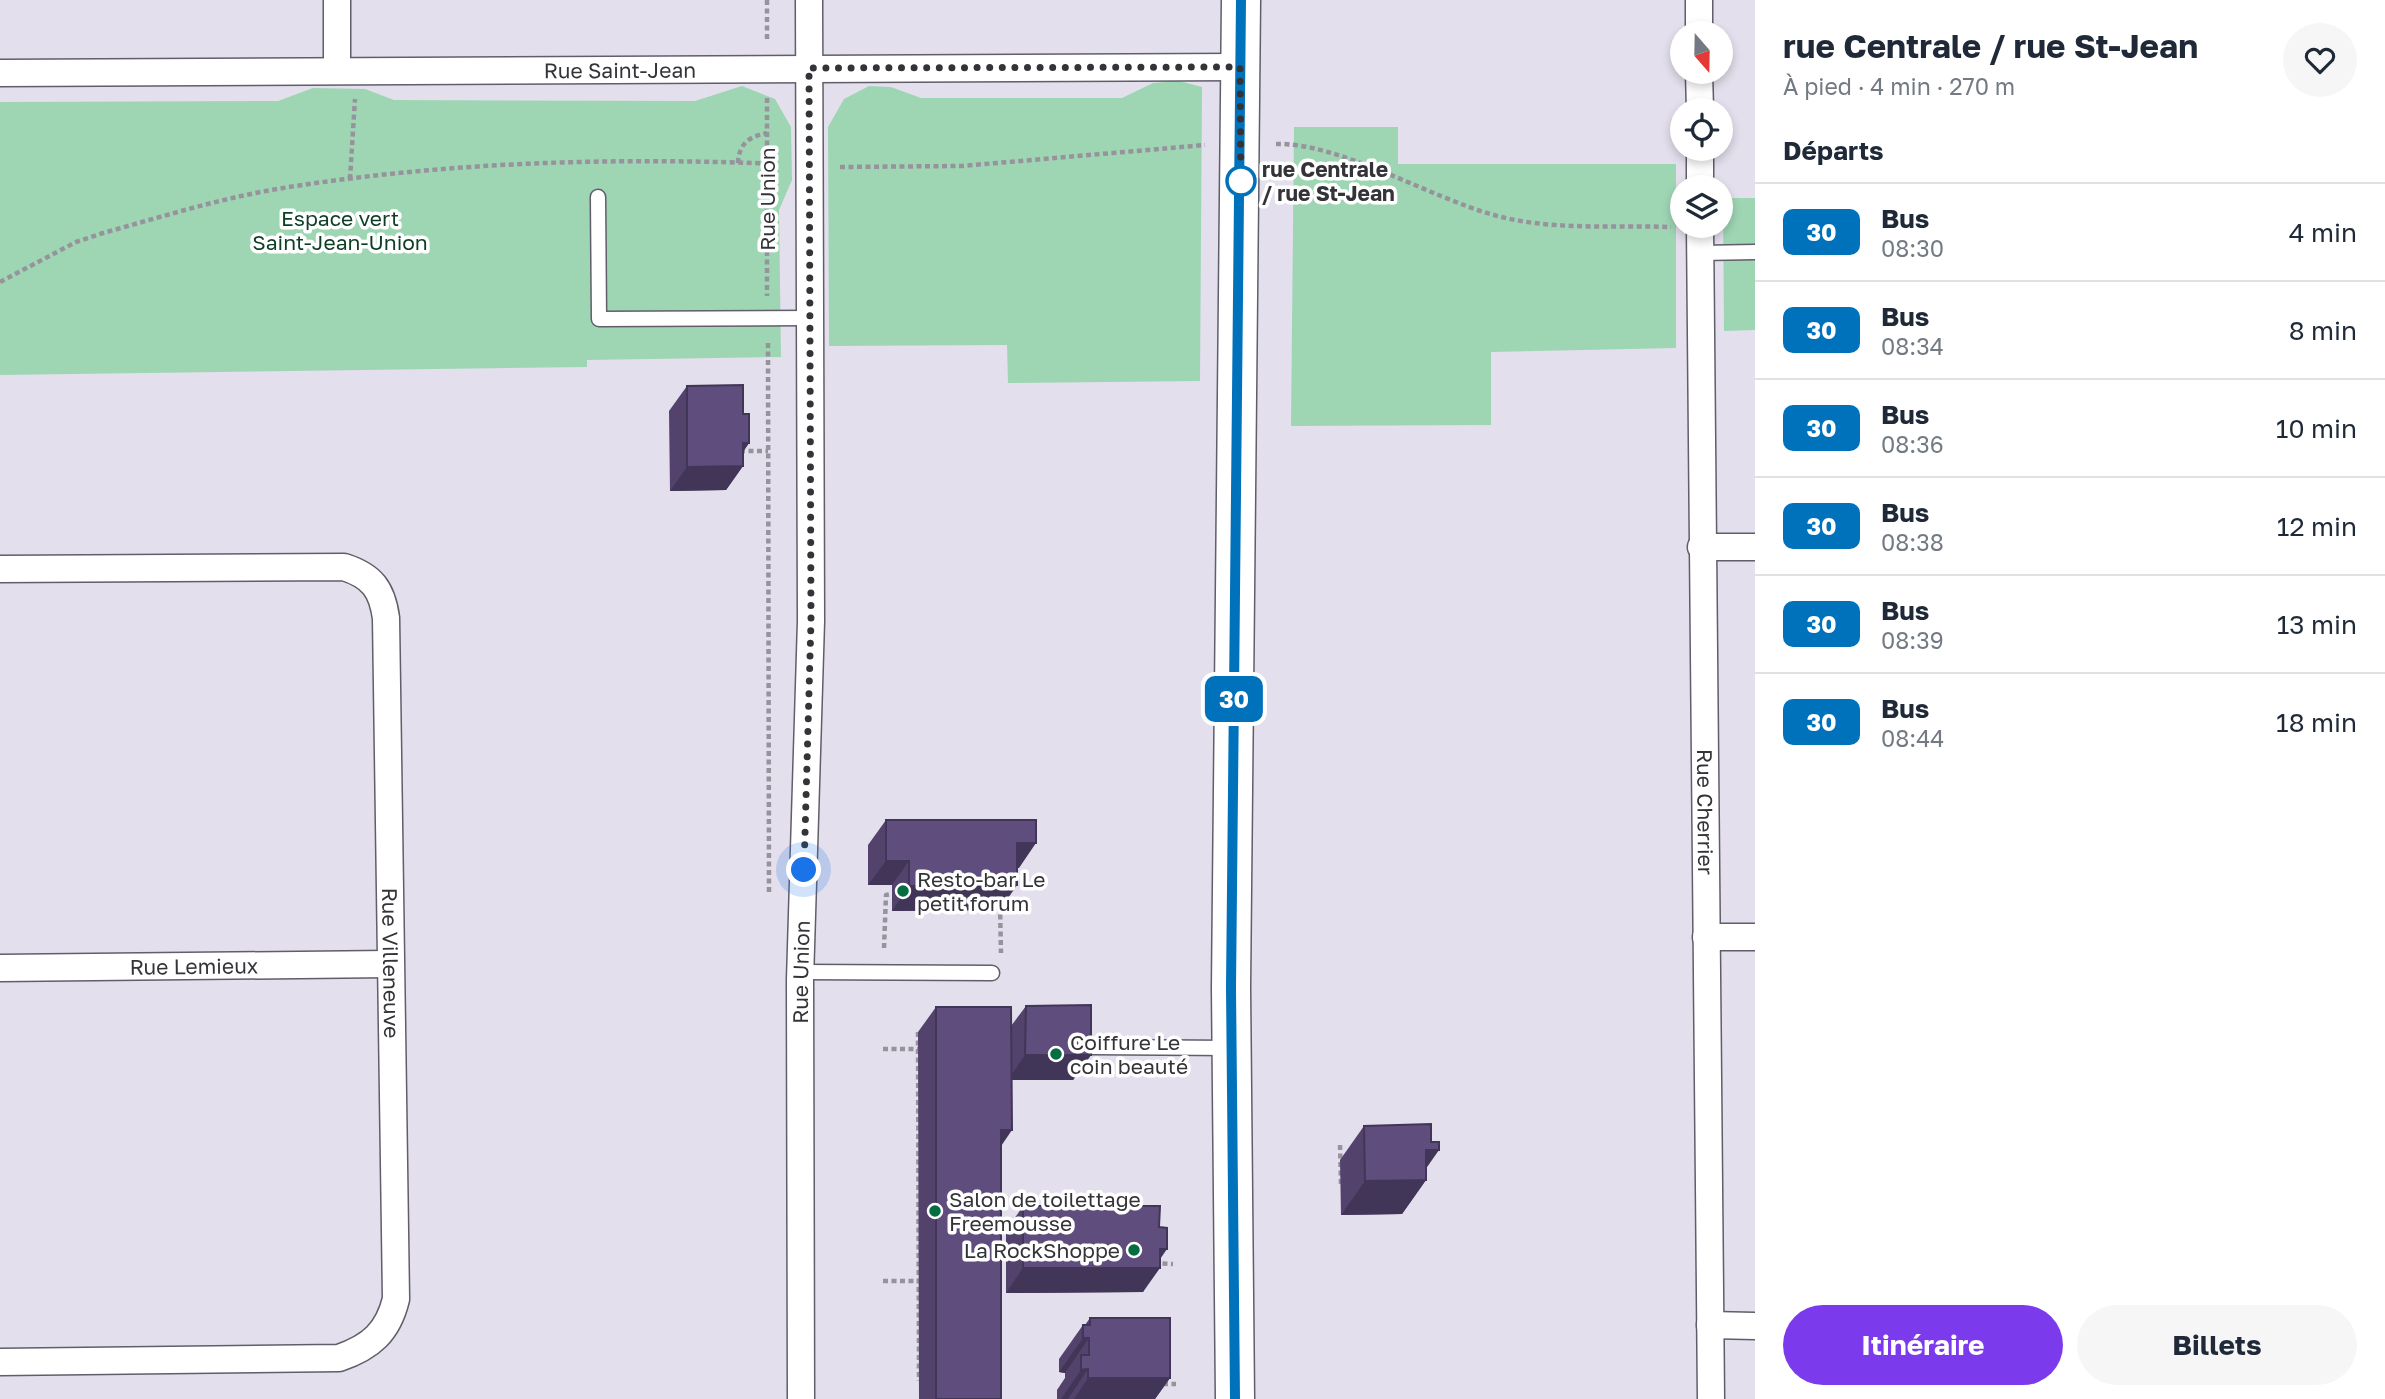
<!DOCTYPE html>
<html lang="fr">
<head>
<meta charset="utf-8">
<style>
	body { margin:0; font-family:"Golos Text",sans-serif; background:#f6f6f7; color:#1f2937; height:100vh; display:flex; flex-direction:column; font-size:26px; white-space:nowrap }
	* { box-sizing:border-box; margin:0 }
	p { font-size:23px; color:#747a83 }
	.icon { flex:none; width:38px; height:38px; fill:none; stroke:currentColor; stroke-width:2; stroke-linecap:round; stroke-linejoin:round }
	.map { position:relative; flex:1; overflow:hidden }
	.panel { display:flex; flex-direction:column; background:#fff; width:630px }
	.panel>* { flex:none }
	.badge { padding:0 14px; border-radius:10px; font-size:24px; line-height:46px }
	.needle { width:46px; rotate:160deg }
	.buttons { position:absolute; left:1670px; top:21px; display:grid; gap:14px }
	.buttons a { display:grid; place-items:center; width:63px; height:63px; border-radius:50%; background:#fff; box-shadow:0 4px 10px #0003; font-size:35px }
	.you { position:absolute; width:35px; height:35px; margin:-18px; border:5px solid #fff; border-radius:50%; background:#1a73e8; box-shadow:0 0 0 10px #1a73e833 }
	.map>.badge { position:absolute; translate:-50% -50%; box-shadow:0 0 0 4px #fff }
	h2 { padding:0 28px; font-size:26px; line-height:63px }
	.round { display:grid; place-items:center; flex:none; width:74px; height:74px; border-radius:37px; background:#f6f6f7 }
	.overview { display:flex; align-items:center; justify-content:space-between; height:119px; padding:0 28px }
	h1 { font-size:33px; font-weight:700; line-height:52px }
	.action { display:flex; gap:14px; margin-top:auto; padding:14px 28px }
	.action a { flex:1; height:80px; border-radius:42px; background:#7c3aed; color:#fff; font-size:28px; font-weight:700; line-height:80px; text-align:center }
	.action a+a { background:#f6f6f7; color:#1f2937 }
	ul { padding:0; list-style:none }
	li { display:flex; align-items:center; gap:21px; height:98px; padding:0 28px; border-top:2px solid #e0e1e3 }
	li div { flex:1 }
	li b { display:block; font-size:26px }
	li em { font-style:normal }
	li .badge { min-width:77px; font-weight:700; text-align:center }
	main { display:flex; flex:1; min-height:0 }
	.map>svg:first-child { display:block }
</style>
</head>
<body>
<main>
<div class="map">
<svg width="1755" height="1399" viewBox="0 0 1755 1399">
	<rect width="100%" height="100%" fill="#e3dfec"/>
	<!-- green -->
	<g fill="#9ed6b4">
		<path d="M 1179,81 L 1202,87 L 1200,381 L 1008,383 L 1007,345 L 829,346 L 828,127 L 844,99 L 869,86 L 891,87 L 921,98 L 1122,98 L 1153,83 Z"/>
		<path d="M 742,86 L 775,99 L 791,127 L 792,180 L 779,210 L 781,357 L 587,360 L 587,367 L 0,375 L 0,102 L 278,101 L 313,88 L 365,89 L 394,100 L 695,101 Z"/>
		<path d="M 1294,127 L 1398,127 L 1398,164 L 1676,164 L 1676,348 L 1491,352 L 1491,425 L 1291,426 Z"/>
		<path d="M 1723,198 L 1755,198 L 1755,330 L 1724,331 Z"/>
	</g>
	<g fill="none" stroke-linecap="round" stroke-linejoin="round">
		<defs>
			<g id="lane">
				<path d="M 598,197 L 599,319 L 812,318"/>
				<path d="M 1701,253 L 1755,252"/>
				<path d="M 800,972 L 992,973"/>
				<path d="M 1093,1047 L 1231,1048"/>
			</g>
			<g id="street">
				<path d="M 1699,0 L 1699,33"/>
				<path d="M 337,70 L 337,0"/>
				<path d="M 1699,72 L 1700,110"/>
				<path id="s1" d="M 0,73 L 1240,67"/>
				<path d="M 1700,149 L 1700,187"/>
				<path id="s2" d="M 1700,226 L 1711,1399"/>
				<path d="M 1701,547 L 1755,547"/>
				<path id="s3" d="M 0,569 L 344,567 C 372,576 382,589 386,618 L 396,1299 C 388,1332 371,1347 339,1358 L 0,1362"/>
				<path d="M 1706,937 L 1755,937"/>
				<path id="s4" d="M 0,968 L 389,964"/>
				<path d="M 1710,1325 L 1755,1326"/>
				<path id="s5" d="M 801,1399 L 800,980 L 811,621 L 809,0"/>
			</g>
			<path id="secondary" d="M 1235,1399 L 1231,988 L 1241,0"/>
		</defs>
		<!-- lane casing -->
		<use href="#lane" stroke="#615d69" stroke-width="17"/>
		<!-- street casing -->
		<use href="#street" stroke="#615d69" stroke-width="29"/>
		<!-- secondary casing -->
		<use href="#secondary" stroke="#615d69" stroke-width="41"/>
		<!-- path -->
		<g stroke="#96939c" stroke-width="4.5" stroke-dasharray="5 3.5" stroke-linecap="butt">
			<path d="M 767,0 L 767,40"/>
			<path d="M 767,98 L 767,296"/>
			<path d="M 1276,144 C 1338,142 1431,198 1494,215 C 1550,231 1613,225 1671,227"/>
			<path d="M 738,163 C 739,144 748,137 767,133"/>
			<path d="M 840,167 L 962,166 L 1205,145"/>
			<path d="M 350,179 L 355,99"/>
			<path d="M 0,282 L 76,242 L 103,233 C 161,217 218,199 277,189 C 442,162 612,157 779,164"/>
			<path d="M 768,343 L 769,894"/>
			<path d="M 740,451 L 768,451"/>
			<path d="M 1000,906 L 1001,953"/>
			<path d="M 884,948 L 886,895 L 892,894"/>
			<path d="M 918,1032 L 919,1381"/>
			<path d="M 883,1049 L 918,1049"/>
			<path d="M 1340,1145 L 1341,1184"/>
			<path d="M 1154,1263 L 1173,1264"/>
			<path d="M 883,1281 L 919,1281"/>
			<path d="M 1163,1384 L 1176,1384"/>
		</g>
		<!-- lane -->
		<use href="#lane" stroke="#fff" stroke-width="14"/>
		<!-- street -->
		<use href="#street" stroke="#fff" stroke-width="26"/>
		<!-- secondary -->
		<use href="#secondary" stroke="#fff" stroke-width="38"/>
	</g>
	<!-- wall -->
	<g fill="#52426c">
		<path d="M 687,386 L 749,443 L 743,452 L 743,466 L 726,490 L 670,491 L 669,411 Z"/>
		<path d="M 886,820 L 1019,868 L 1017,868 L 1000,910 L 892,911 L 892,885 L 868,885 L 868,845 Z"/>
		<path d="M 1026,1006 L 1091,1055 L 1073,1080 L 1012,1080 L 1001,1146 L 1001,1399 L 919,1399 L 918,1032 L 936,1007 L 1011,1026 Z"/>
		<path d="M 1364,1126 L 1426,1169 L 1426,1180 L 1402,1214 L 1341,1215 L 1340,1160 Z"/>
		<path d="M 1023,1206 L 1160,1259 L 1143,1292 L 1006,1293 L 1006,1231 Z"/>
		<path d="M 1090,1318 L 1170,1378 L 1155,1399 L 1057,1399 L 1057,1390 L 1065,1378 L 1065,1373 L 1059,1372 L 1059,1359 L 1083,1325 L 1085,1325 Z"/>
	</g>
	<!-- shaded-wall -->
	<g fill="#423658">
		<path d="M 743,443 L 749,443 L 733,466 L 743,466 L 726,490 L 670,491 L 687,467 Z"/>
		<path d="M 1017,843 L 1036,843 L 1019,868 L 1000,868 Z"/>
		<path d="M 886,861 L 909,861 L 892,885 L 868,885 Z"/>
		<path d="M 1017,885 L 1000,910 L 892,911 L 909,886 Z"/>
		<path d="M 1025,1055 L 1091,1055 L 1073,1080 L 1008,1080 Z"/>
		<path d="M 1001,1130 L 1012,1130 L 995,1155 Z"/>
		<path d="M 1426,1150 L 1439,1150 L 1418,1180 L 1426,1180 L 1402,1214 L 1341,1215 L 1365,1181 Z"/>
		<path d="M 1160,1249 L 1167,1249 L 1154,1268 L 1160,1268 L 1143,1292 L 1006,1293 L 1023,1268 Z"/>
		<path d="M 1083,1338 L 1089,1338 L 1065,1373 L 1059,1372 Z"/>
		<path d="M 1088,1369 L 1068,1399 L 1061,1399 L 1081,1370 Z"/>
		<path d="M 1088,1378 L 1170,1378 L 1155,1399 L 1074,1399 Z"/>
	</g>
	<!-- building -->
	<g fill="#5f4d7d" stroke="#423658" stroke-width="2">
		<path d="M 743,385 L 743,414 L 749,414 L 749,443 L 743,443 L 743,466 L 687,467 L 687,386 Z"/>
		<path d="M 886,820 L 1036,820 L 1036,843 L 1017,843 L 1017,885 L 909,886 L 909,861 L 886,861 Z"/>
		<path d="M 1091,1005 L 1091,1055 L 1025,1055 L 1026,1006 Z"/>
		<path d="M 936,1007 L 1011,1007 L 1012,1130 L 1001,1130 L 1001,1399 L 936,1399 Z"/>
		<path d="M 1431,1124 L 1431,1142 L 1439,1142 L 1439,1150 L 1426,1150 L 1426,1180 L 1365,1181 L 1364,1126 Z"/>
		<path d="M 1023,1206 L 1160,1206 L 1159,1227 L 1167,1228 L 1167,1249 L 1160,1249 L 1160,1268 L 1023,1268 Z"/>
		<path d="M 1090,1318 L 1170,1318 L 1170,1378 L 1088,1378 L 1088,1369 L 1081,1370 L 1081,1355 L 1089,1355 L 1089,1338 L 1083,1338 L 1083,1325 L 1090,1325 Z"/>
	</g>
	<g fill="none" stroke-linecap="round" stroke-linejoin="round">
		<defs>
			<path id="line" d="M 1235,1399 L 1231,988 L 1241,0"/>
		</defs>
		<!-- line casing -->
		<use href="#line" stroke="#fff" stroke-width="16"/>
		<!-- line -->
		<use href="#line" stroke="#0072bc" stroke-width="10"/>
		<!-- walk -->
		<path stroke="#343338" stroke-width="7" stroke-dasharray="0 12.6" d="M 804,870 L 811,621 L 809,68 L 1240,67 L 1241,191 L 1241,181"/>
	</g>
	<!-- markers -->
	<circle fill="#fff" stroke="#0072bc" stroke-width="3.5" cx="1241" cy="181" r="14"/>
	<g fill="#066c42" stroke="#fff" stroke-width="2.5">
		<circle cx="903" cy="891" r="7"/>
		<circle cx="1056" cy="1054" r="7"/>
		<circle cx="935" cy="1211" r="7"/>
		<circle cx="1134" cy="1250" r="7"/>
	</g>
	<g text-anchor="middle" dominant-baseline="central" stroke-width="7" stroke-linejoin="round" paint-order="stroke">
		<!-- street labels -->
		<g font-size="21" fill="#343338" stroke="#fff">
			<text stroke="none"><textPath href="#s1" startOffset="620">Rue Saint-Jean</textPath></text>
			<text transform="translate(767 199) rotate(-90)">Rue Union</text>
			<text stroke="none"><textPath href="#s2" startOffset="586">Rue Cherrier</textPath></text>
			<text stroke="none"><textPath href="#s3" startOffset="760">Rue Villeneuve</textPath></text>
			<text stroke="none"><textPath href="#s4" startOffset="194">Rue Lemieux</textPath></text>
			<text stroke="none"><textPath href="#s5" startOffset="427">Rue Union</textPath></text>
		</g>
		<!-- stop labels -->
		<g font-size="21" font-weight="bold" fill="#343338" stroke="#fff" text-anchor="start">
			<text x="1262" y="169">rue Centrale<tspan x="1262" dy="24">/ rue St-Jean</tspan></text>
		</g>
		<!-- park labels -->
		<g font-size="21" fill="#0e3e26" stroke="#fff">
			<text x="340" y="218">Espace vert<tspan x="340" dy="24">Saint-Jean-Union</tspan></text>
		</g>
		<!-- poi labels -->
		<g font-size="21" fill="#343338" stroke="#fff" text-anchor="start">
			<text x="917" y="879">Resto-bar Le<tspan x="917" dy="24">petit forum</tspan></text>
			<text x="1070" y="1042">Coiffure Le<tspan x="1070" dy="24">coin beauté</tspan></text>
			<text x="949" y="1199">Salon de toilettage<tspan x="949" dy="24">Freemousse</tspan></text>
			<text x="1120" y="1250" text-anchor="end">La RockShoppe</text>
		</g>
	</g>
</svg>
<div class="buttons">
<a><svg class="needle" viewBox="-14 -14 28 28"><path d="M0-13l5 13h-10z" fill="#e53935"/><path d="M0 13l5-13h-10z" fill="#747a83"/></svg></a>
<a><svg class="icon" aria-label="locate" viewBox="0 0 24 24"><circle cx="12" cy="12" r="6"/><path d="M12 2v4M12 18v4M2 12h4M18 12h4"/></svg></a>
<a><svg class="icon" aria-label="layers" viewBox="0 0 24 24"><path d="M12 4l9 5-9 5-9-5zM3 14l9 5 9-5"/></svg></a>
</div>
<div class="you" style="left:804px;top:870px"></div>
<b class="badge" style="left:1234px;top:699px;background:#0072bc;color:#fff">30</b>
</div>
<section class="panel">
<div class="overview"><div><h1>rue Centrale / rue St-Jean</h1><p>À pied · 4 min · 270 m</p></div><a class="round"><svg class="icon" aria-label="heart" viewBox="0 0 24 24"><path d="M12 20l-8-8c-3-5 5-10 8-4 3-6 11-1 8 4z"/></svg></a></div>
<h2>Départs</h2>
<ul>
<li><span class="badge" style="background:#0072bc;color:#fff">30</span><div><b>Bus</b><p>08:30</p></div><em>4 min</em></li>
<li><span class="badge" style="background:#0072bc;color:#fff">30</span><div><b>Bus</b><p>08:34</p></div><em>8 min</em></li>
<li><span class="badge" style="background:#0072bc;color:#fff">30</span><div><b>Bus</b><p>08:36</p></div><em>10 min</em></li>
<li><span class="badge" style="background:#0072bc;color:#fff">30</span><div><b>Bus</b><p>08:38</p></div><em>12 min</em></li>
<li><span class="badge" style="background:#0072bc;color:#fff">30</span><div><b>Bus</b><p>08:39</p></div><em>13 min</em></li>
<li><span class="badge" style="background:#0072bc;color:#fff">30</span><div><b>Bus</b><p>08:44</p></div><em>18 min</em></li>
</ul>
<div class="action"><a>Itinéraire</a><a>Billets</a></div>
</section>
</main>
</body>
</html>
